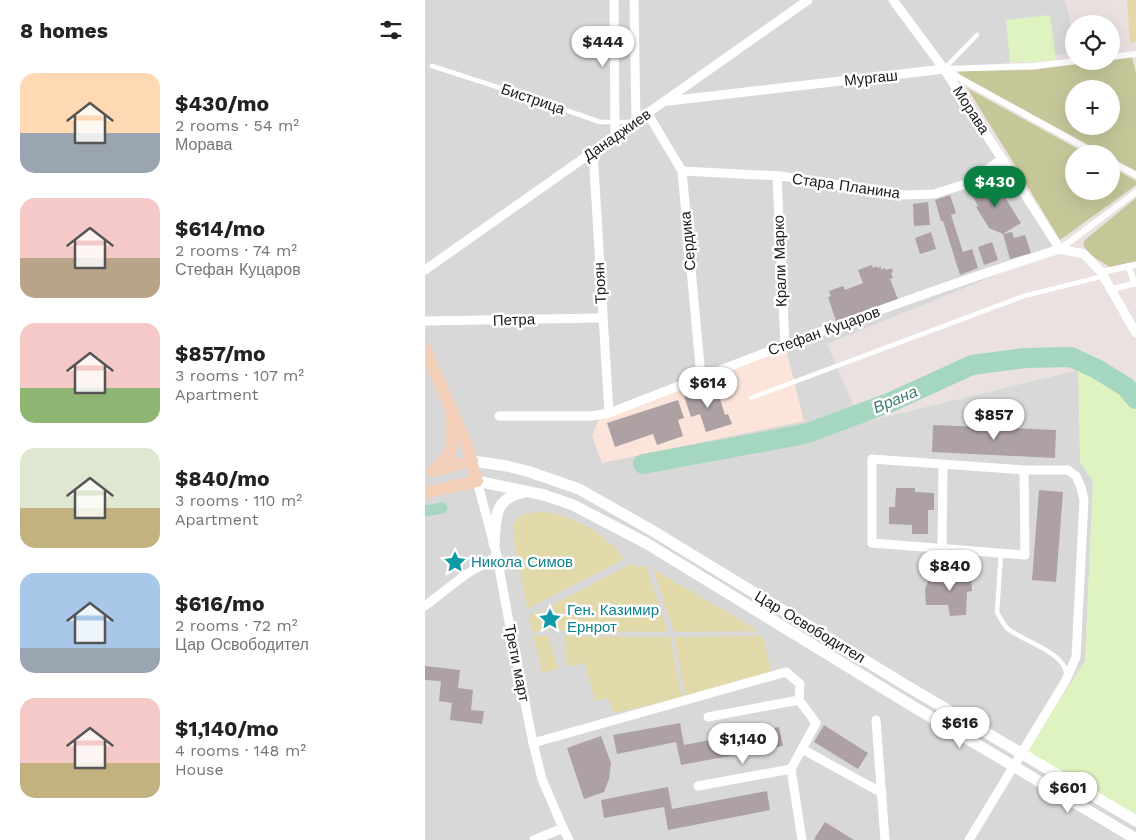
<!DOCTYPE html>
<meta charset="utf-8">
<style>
body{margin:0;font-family:"Work Sans",sans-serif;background:#f2f2f2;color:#222;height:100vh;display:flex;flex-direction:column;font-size:19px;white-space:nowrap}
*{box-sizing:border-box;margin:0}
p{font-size:16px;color:#767676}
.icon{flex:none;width:28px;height:28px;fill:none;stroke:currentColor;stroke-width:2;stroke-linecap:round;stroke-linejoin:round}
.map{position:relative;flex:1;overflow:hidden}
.panel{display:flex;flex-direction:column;background:#fff;width:425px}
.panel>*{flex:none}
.buttons{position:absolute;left:640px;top:15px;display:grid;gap:10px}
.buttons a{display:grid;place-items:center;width:55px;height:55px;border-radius:50%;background:#fff;box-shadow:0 5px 20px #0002;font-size:25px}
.price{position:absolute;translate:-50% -42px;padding:0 11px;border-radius:18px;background:#fff;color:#222;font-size:16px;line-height:32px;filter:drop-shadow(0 1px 2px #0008)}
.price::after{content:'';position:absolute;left:50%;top:30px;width:15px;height:11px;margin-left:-8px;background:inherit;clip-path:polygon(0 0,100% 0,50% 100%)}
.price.selected{background:#0b8043;color:#fff}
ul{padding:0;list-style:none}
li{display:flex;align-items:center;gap:15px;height:125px;padding:0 20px}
li span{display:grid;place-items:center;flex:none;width:140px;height:100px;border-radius:15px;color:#555}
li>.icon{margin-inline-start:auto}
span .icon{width:60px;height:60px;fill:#fffc;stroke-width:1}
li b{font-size:21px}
h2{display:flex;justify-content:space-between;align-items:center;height:60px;padding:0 20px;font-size:21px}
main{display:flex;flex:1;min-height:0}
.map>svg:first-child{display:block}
.residential{fill:#d9d8d8}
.education{fill:#fbe5da}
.grass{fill:#e2d9aa}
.forest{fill:#c6c799;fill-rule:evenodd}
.park{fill:#def3c0}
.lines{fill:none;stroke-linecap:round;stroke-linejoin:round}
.canal{stroke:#a5d6c0;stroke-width:11}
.river{stroke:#a5d6c0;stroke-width:20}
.building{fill:#ada1a4}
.service{stroke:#fff;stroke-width:4.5}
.pedestrian{stroke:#fff;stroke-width:6}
.minor{stroke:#fff;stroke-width:9}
.tertiary{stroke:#fff;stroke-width:11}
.secondary{stroke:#f3ceb8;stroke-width:12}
.labels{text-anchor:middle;stroke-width:5;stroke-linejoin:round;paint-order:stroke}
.street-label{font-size:15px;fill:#1b1b1b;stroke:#fff}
.culture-label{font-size:15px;fill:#0d838f;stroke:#fff;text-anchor:start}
.water-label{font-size:16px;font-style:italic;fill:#417d72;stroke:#fff}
</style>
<main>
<section class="panel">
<h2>8 homes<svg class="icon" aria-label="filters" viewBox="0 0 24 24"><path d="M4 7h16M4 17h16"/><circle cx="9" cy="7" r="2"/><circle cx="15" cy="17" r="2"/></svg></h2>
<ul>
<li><span style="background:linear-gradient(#ffd9b3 60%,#9aa5b1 0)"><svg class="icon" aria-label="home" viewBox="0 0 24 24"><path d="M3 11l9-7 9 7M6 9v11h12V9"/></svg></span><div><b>$430/mo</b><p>2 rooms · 54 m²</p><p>Морава</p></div></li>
<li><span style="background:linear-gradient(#f6c9c9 60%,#b9a48a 0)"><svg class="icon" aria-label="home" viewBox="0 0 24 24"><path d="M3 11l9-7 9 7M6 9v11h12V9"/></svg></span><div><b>$614/mo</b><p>2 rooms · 74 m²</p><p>Стефан Куцаров</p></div></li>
<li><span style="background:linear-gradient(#f6c9c9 65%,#8fb573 0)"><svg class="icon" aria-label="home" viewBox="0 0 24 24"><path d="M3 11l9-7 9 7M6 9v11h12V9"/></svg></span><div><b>$857/mo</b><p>3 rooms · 107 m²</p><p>Apartment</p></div></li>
<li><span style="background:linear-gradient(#dfe7d0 60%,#c2b280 0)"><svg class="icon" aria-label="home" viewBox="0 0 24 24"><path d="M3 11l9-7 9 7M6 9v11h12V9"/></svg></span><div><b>$840/mo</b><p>3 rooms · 110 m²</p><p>Apartment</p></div></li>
<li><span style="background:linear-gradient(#a9c7e8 75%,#9aa5b1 0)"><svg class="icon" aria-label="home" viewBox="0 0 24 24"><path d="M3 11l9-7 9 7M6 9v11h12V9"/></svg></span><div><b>$616/mo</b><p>2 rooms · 72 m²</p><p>Цар Освободител</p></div></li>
<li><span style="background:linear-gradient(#f6c9c9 65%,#c2b280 0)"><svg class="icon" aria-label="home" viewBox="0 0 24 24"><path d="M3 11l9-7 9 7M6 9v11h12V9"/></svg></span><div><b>$1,140/mo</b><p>4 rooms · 148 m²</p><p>House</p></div></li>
</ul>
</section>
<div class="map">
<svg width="711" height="840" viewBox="0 0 711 840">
<rect width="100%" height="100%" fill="#ebe1e1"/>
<path class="residential" d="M0,0H640L645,20L648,53L526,71L635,249L402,344L436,423L654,370L655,461L668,481L660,661L601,751L711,816V840H0Z"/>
<path class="education" d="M360,345L379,421L177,463L167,436L176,414Z"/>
<g class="grass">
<path d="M702,0H711V42L705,43Z"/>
<path d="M119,512C150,517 181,534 199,559L102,609L88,535C88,512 100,514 119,512Z"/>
<path d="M206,564L213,567L221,565L243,632L139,631C127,629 123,616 127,605Z"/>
<path d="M228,569L334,631L249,632Z"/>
<path d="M116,610C115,619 116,624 121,631H107L104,616Z"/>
<path d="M108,635L123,636L133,669L117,673Z"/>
<path d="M139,636L245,637L257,698L188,713L183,698L170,701L160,663L142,667Z"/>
<path d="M338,636L346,672L261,697L249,637Z"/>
</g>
<g class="forest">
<path d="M707,57L711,73V171L686,157V154H680L535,75L533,71L608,70L676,61H686V60ZM649,89H686V126H649Z"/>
<path d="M542,88L662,154H649V191H686V167L711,181V185L635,240L585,157Z"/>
<path d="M711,198V261L685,267C676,261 661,254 658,244L661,239Z"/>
</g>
<g class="park">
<path d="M625,15L631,60L606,62H585L581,20Z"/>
<path d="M653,362L672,371L711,393V816L601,751L660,661L668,481L655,462Z"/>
</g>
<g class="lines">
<path class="canal" d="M0,511L17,508"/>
<path class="river" d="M218,464L380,434L466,402L547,365L600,358L646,357L672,369L701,387L711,399"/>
</g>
<g class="building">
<path d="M568,178L596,223L578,234L564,228L551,207L553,206L545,192Z"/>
<path d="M525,195L531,213L526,215L538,252L547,249L553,268L535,275L518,221H516L510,200Z"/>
<path d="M503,202L505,225L489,226L488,204Z"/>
<path d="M506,232L511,249L495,254L490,238Z"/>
<path d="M587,232L589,238L600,235L606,253L585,259L578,234Z"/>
<path d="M567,242L573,260L559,265L553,247Z"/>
<path d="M447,265L448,268L452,266V268L456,267V270L460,268L461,270L467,268L468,272L466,273L468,278L465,279L474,302L412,324L403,297L406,296L404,291L418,286L420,290L438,283L433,270Z"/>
<path d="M291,386L300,415L303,414L307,424L281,432L275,414L266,417L259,396Z"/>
<path d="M253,400L259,418L253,420L258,436L232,445L228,434L190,447L182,423Z"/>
<path d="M508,425L631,430L630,458L507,452Z"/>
<path d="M471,488H490V492L509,493V510H503V534H487V525L464,524V507H470Z"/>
<path d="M614,490L638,492L631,582L607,580Z"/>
<path d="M525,573H546L547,591L542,592L541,615L525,616L523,605H501L500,589L505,576H525Z"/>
<path d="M0,666L35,670L33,688L48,690L46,710L59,711L57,724L25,720L27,703L14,701L16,681L0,680Z"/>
<path d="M255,723L259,745L354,727L358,746L256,765L251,742L192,754L188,735Z"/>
<path d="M399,725L443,753L433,769L389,742Z"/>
<path d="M176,736L186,763L184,779L179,792L159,799L142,748Z"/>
<path d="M243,787L247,809L342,791L345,810L243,830L239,807L179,818L176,800Z"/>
<path d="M400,822L429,840H391L389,839Z"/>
</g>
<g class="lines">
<g class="service">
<path d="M7,66L103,97L175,122H207"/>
<path d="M519,69L552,35"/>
<path d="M326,398L599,296L679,276"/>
<path d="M576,553L572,612C575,618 578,624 583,629C598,641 640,653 641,673"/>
</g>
<g class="pedestrian">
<path d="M686,57L711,54"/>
<path d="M520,69L608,66L651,61"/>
<path d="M520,70L672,154"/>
<path d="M686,162L711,175"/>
<path d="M635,249L711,192"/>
<path d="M703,266L710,284"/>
<path d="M676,272L711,265"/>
<path d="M685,290L711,283"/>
</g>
<g class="minor">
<path d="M189,0L190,137"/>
<path d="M209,0L211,122"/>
<path d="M468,0L519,69L635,249"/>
<path d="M243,101L519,69"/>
<path d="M223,114L257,171L276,377"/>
<path d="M168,152L184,413"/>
<path d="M257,171L356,176L479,195L509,194L544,183L577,159"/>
<path d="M352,176L360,345"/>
<path d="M635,249L659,254L676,272L711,333"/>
<path d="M0,270L383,0"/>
<path d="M0,321L177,318"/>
<path d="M74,416H166L184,413C333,355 482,297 635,249"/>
<path d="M52,481L72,556L83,617L108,743L117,779L138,828L144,840"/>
<path d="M517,549L518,465"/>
<path d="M0,606L40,575L72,556"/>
<path d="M283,717L374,700"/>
<path d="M451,720L460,840"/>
<path d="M108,743L361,672L375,684L374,700L391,723L366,769L377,840"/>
<path d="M377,749L457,793"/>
<path d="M273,786L366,769"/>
<path d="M109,840L138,828"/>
<path d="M544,840L641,680L651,657L659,500L656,487L651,476L643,470H599L447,459V543L600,555L599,470"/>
</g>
<g class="tertiary">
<path d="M47,461L82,466L102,471L154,489L228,531L482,686L711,821"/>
<path d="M52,481L119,495L148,505L221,543L474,698L711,839"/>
<path d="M69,544C71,518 68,498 100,492"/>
</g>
<g class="secondary">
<path d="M0,349L41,444L52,481L0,493"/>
<path d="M10,470L47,461"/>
<path d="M8,471L24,455L26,447V416"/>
</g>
</g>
<defs>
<symbol id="sight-bare" viewBox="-9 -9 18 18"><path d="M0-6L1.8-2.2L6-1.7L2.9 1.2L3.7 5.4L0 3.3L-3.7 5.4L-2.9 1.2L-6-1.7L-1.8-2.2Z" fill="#0f9aa8" stroke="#fff" stroke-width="2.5" paint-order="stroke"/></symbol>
</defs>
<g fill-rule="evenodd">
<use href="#sight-bare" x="14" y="546" width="32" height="32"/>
<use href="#sight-bare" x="109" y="603" width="32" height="32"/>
</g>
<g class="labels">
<g class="street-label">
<text transform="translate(446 78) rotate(-6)" y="5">Мургаш</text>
<text transform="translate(108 99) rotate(19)" y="5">Бистрица</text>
<text transform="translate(546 110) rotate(57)" y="5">Морава</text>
<text transform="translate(192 135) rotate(-35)" y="5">Данаджиев</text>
<text transform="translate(421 186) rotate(8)" y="5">Стара Планина</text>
<text transform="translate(263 241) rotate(-95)" y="5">Сердика</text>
<text transform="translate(355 261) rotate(-92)" y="5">Крали Марко</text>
<text transform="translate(175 283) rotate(-93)" y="5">Троян</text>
<text transform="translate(89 320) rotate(-2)" y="5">Петра</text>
<text transform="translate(399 331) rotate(-20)" y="5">Стефан Куцаров</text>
<text transform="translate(385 627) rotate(31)" y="5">Цар Освободител</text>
<text transform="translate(92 663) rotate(79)" y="5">Трети март</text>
</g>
<g class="culture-label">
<text x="46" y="567">Никола Симов</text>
<text x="142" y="615">Ген. Казимир<tspan x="142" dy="17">Ернрот</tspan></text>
</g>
<g class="water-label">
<text transform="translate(470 399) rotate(-23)" y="6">Врана</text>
</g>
</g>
</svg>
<div class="buttons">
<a><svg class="icon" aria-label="locate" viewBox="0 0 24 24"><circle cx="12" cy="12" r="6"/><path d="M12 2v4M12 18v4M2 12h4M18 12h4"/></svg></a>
<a>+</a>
<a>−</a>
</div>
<b class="price" style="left:178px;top:68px">$444</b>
<b class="price selected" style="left:570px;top:208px">$430</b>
<b class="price" style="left:283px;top:409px">$614</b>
<b class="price" style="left:569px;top:441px">$857</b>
<b class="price" style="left:525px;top:592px">$840</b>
<b class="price" style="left:535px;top:749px">$616</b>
<b class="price" style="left:318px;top:765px">$1,140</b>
<b class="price" style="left:643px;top:814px">$601</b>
</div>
</main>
